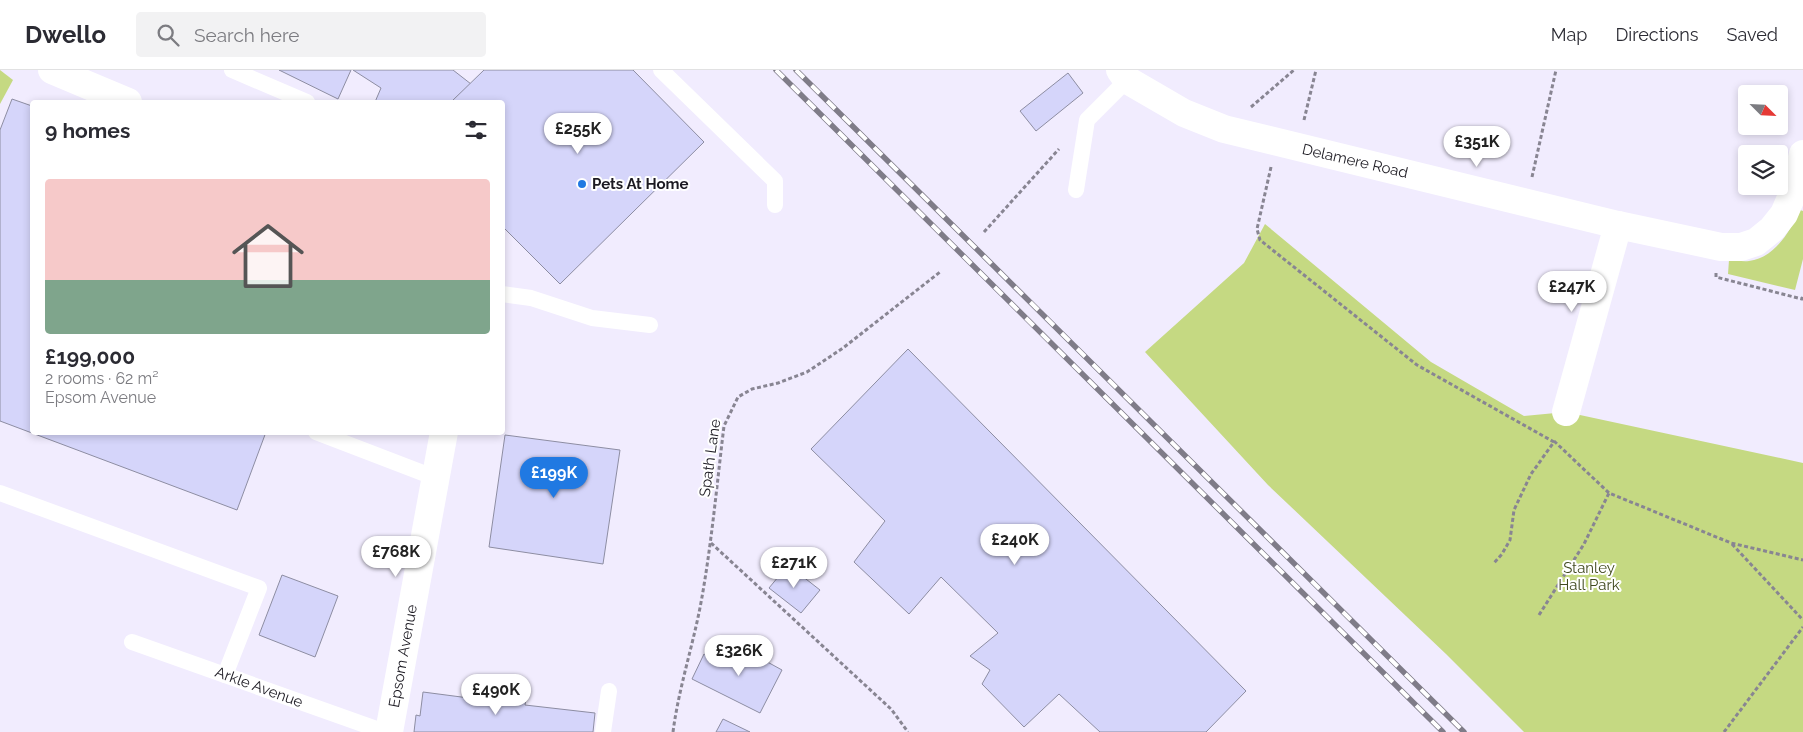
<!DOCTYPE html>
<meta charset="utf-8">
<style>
body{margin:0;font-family:Raleway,sans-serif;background:#f2f2f3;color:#2b2b33;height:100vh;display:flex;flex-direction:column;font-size:19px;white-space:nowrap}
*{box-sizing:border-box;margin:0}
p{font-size:16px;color:#7c7c81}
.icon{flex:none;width:28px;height:28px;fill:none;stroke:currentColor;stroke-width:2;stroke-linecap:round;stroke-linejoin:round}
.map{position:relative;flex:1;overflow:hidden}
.drawer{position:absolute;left:30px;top:30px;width:475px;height:335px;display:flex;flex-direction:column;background:#fff;border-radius:5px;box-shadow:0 2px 8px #0003}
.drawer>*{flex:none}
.needle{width:32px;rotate:114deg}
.controls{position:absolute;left:1738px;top:15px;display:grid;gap:10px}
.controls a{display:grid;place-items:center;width:50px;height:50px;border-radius:5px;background:#fff;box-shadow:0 2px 8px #0003;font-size:25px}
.price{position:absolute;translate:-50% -42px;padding:0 11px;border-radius:18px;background:#fff;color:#222;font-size:16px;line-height:32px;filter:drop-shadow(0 1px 2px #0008)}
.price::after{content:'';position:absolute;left:50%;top:30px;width:15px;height:11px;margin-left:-8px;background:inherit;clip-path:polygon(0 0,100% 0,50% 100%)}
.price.on{background:#2079e2;color:#fff}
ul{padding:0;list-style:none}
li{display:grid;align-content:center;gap:10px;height:265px;padding:0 15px}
li span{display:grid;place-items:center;height:155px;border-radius:5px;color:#555}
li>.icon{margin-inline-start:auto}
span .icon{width:90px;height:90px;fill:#fffc;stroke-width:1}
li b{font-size:21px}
h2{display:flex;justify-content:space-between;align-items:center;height:60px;padding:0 15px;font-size:21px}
header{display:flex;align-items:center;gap:30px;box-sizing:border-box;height:70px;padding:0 25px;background:#fff;border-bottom:1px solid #e1e1e2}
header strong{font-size:24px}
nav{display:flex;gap:28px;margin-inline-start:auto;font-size:18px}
.search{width:350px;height:45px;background:#f2f2f3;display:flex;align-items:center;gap:12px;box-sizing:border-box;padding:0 18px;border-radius:5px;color:#7c7c81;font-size:19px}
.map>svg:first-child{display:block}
.green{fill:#c5d982}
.building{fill:#d5d5fa;stroke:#8d8da2}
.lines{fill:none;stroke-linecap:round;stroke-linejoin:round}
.path{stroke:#888592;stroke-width:3;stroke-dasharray:4 2.5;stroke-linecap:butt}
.service{stroke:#fff;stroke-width:16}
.minor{stroke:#fff;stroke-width:28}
.tertiary{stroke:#fff;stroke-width:28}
.rail-casing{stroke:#7f7c88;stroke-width:5.5}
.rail{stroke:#fff;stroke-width:4;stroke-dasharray:11;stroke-linecap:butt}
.poi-dot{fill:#2079e2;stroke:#fff;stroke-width:2}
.labels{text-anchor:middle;stroke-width:4;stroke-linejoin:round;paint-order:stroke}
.street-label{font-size:15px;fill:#1c1a22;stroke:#fff}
.poi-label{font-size:15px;font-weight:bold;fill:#1c1a22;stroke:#fff;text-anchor:start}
.park-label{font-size:15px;fill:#40491f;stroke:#fff}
</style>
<header>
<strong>Dwello</strong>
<div class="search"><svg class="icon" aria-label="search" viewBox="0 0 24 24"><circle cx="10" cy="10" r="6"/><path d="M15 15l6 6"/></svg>Search here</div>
<nav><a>Map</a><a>Directions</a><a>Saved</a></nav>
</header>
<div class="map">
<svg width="1803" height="662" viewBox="0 0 1803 662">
<rect width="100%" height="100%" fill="#f1ecfe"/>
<g class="green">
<path d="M0,0L13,10L0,34Z"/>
<path d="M1800,140L1803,141V189L1795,220L1728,204L1729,190C1735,190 1743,192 1749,191C1775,188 1790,161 1800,140Z"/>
<path d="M1265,154L1431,292L1524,346L1566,342L1803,393V662H1524L1446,584L1268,415L1145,282L1244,193Z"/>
</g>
<g class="building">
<path d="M279,0H351L338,29Z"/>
<path d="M353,0H453L471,14L451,32H375L381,18Z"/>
<path d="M484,0H633L704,72L560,214L502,156V32H451Z"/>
<path d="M1068,3L1083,23L1036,61L1020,41Z"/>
<path d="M12,29L32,36V362H266L237,440L0,351V60Z"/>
<path d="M908,279L1246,621L1206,662H1100L1059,624L1024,657L982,614L990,600L970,586L998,563L941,507L909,544L854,492L885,451L811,379Z"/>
<path d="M505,365L620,380L603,494L489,477Z"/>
<path d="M788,495L820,520L801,543L769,518Z"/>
<path d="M282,505L338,526L315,587L259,565Z"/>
<path d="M731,572L782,600L760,643L692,609L704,584L720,592Z"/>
<path d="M423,622L492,631L491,625L526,629L525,635L595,643L593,662H414L416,645L420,646Z"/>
<path d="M723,649L750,662H716Z"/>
</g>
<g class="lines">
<g class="path">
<path d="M1251,37L1294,0"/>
<path d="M1304,50L1316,0"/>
<path d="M1271,97L1257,159L1260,170L1417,295L1554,372L1531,404L1514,440L1510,470L1502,484L1494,493"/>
<path d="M1532,107L1556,0"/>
<path d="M984,162L1059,79"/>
<path d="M1716,203V207L1802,229L1803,225"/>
<path d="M1554,371L1609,423L1731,473L1803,490"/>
<path d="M711,473L891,639L908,662"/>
<path d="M1732,474L1803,550"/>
<path d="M1539,545L1584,474L1609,423"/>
<path d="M673,662C679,616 694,573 702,527C712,470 717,413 724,356L738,327L752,319L778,313L807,302L843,278L940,202"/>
<path d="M1724,662L1803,557"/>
</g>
<g class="service">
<path d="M232,0L307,32"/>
<path d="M661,0L775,111V135"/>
<path d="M1076,120L1087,50L1127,10"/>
<path d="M502,224L531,228L592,248L650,255"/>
<path d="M316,362L436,408"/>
<path d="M0,423L259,518L225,605"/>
<path d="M132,572L385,662"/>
<path d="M603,662L609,621"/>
</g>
<g class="minor">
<path d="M1120,0L1127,10L1184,43L1224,59L1618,155L1721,177H1741L1756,172L1772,159L1784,144L1793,123L1803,84"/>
<path d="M1566,342L1618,155"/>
</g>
<g class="tertiary">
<path d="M52,0L128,32"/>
<path d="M389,662L444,362"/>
</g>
<defs>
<g id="rail">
<path d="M776,0L1443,662"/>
<path d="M796,0L1464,662"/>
</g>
</defs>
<use href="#rail" class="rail-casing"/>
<use href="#rail" class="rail"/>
</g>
<circle class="poi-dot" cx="582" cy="114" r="5"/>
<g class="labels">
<g class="street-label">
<text transform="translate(1355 91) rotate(13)" y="5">Delamere Road</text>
<text transform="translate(710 388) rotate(-82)" y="5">Spath Lane</text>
<text transform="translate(403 586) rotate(-80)" y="5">Epsom Avenue</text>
<text transform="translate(259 617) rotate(20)" y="5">Arkle Avenue</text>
</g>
<g class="poi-label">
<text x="592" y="119">Pets At Home</text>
</g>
<g class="park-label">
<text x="1589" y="503">Stanley<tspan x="1589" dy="17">Hall Park</tspan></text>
</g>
</g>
</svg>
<div class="controls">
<a><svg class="needle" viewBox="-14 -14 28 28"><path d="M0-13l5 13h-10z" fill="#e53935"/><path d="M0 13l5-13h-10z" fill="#7c7c81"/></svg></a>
<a><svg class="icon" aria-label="layers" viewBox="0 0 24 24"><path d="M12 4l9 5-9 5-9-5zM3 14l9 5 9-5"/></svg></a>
</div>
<b class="price" style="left:578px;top:85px">£255K</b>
<b class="price" style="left:1477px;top:98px">£351K</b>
<b class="price" style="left:1572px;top:243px">£247K</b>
<b class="price on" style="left:554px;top:429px">£199K</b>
<b class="price" style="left:1015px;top:496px">£240K</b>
<b class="price" style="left:396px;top:508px">£768K</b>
<b class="price" style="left:794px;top:519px">£271K</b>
<b class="price" style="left:739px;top:607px">£326K</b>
<b class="price" style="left:496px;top:646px">£490K</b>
<section class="drawer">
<h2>9 homes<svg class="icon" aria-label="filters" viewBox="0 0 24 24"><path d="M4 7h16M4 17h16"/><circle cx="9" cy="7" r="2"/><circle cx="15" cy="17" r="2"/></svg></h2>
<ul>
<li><span style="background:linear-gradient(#f6c9c9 65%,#7fa58c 0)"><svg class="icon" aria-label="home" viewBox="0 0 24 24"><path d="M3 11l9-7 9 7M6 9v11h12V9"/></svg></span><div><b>£199,000</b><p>2 rooms · 62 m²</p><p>Epsom Avenue</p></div></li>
</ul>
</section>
</div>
